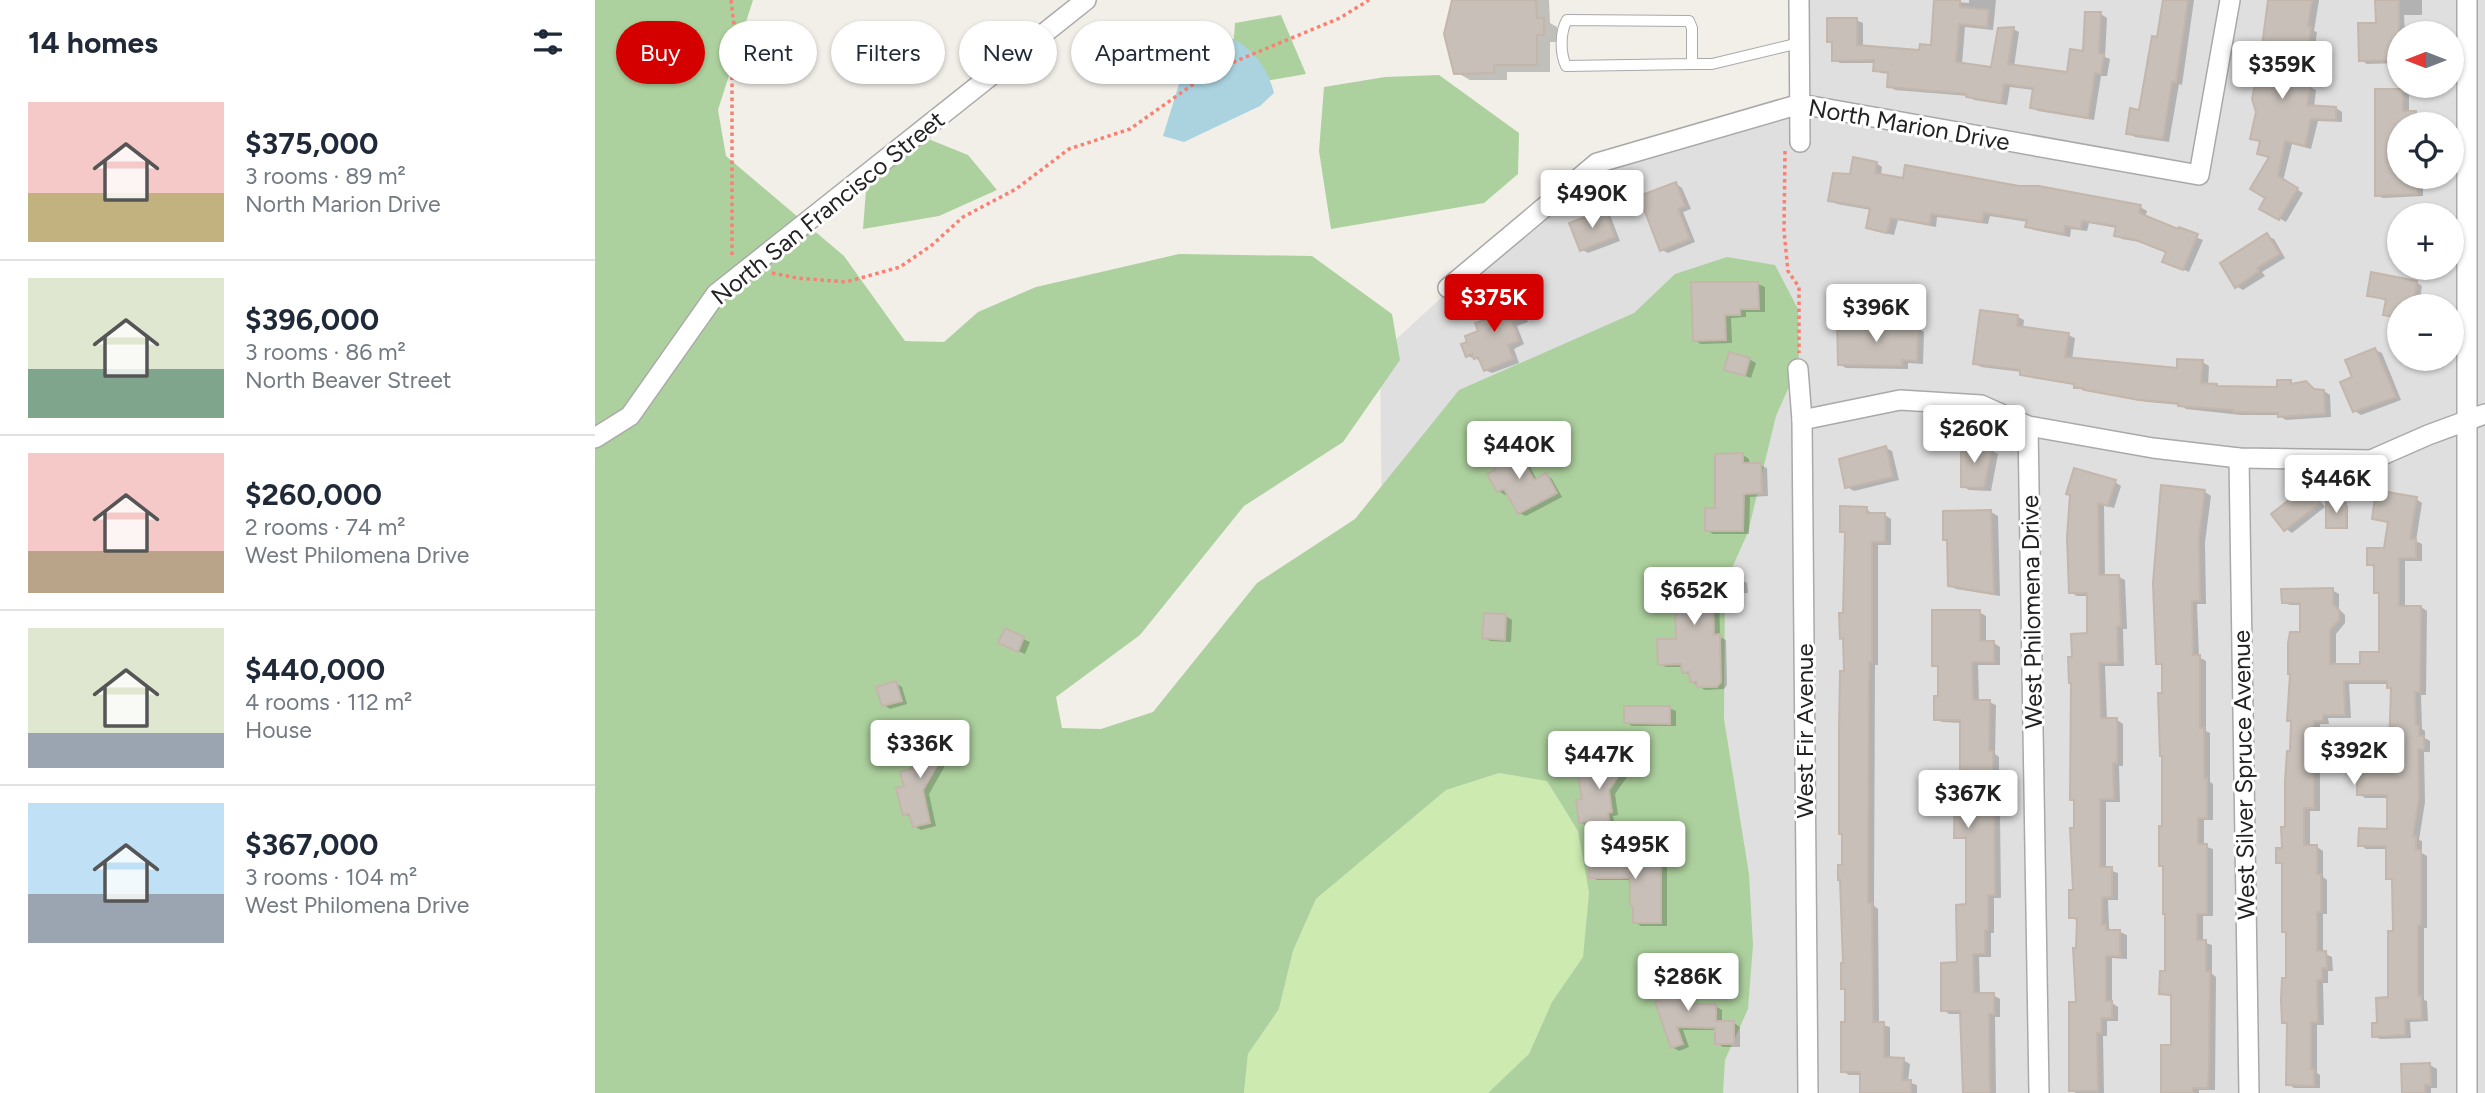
<!DOCTYPE html>
<meta charset="utf-8">
<style>
body{margin:0;font-family:Figtree,sans-serif;background:#f2f2f3;color:#1f2937;height:100vh;display:flex;flex-direction:column;font-size:26px;white-space:nowrap}
*{box-sizing:border-box;margin:0}
p{font-size:23px;color:#747a83}
.icon{flex:none;width:38px;height:38px;fill:none;stroke:currentColor;stroke-width:2;stroke-linecap:round;stroke-linejoin:round}
.map{position:relative;flex:1;overflow:hidden}
.sheet{display:flex;flex-direction:column;background:#fff;width:595px}
.sheet>*{flex:none}
.hud{position:absolute;left:21px;top:21px;width:665px;height:63px;display:flex;gap:14px}
.needle{width:46px;rotate:270deg}
.fabs{position:absolute;left:1792px;top:21px;display:grid;gap:14px}
.fabs a{display:grid;place-items:center;width:77px;height:77px;border-radius:50%;background:#fff;box-shadow:0 2px 5px #0004;font-size:35px}
.price{position:absolute;translate:-50% -60px;padding:0 16px;border-radius:7px;background:#fff;color:#222;font-size:23px;line-height:46px;filter:drop-shadow(0 2px 4px #0008)}
.price::after{content:'';position:absolute;left:50%;top:42px;width:21px;height:16px;margin-left:-10px;background:inherit;clip-path:polygon(0 0,100% 0,50% 100%)}
.price.on{background:#d40000;color:#fff}
ul{padding:0;list-style:none}
li{display:flex;align-items:center;gap:21px;height:175px;padding:0 28px}
li+li{border-top:2px solid #e0e1e3}
li span{display:grid;place-items:center;flex:none;width:196px;height:140px;border-radius:0px;color:#555}
li>.icon{margin-inline-start:auto}
span .icon{width:84px;height:84px;fill:#fffc;stroke-width:1}
li b{font-size:30px}
h2{display:flex;justify-content:space-between;align-items:center;height:84px;padding:0 28px;font-size:30px}
.tag{padding:0 24px;border-radius:32px;background:#fff;box-shadow:0 2px 5px #0004;font-size:24px;line-height:63px}
.tag.on{background:#d40000;color:#fff}
main{display:flex;flex:1;min-height:0}
.map>svg:first-child{display:block}
.residential{fill:#e0dfdf;fill-rule:evenodd}
.grass{fill:#cdebb0}
.forest{fill:#add19e}
.water{fill:#aad3df}
.shadow{fill:#0003}
.building{fill:#c7bfb8;stroke:#c4b6ab;stroke-width:2}
.lines{fill:none;stroke-linecap:round;stroke-linejoin:round}
.service-casing{stroke:#a9a9a9;stroke-width:12}
.minor-casing{stroke:#a9a9a9;stroke-width:22}
.path{stroke:#fa8072;stroke-width:3.5;stroke-dasharray:3.5 3.5;stroke-linecap:butt}
.service{stroke:#fff;stroke-width:10}
.minor{stroke:#fff;stroke-width:19}
.labels{text-anchor:middle;stroke-width:6;stroke-linejoin:round;paint-order:stroke}
.street-label{font-size:24px;fill:#222;stroke:#fff}
</style>
<main>
<section class="sheet">
<h2>14 homes<svg class="icon" aria-label="filters" viewBox="0 0 24 24"><path d="M4 7h16M4 17h16"/><circle cx="9" cy="7" r="2"/><circle cx="15" cy="17" r="2"/></svg></h2>
<ul>
<li><span style="background:linear-gradient(#f6c9c9 65%,#c2b280 0)"><svg class="icon" aria-label="home" viewBox="0 0 24 24"><path d="M3 11l9-7 9 7M6 9v11h12V9"/></svg></span><div><b>$375,000</b><p>3 rooms · 89 m²</p><p>North Marion Drive</p></div></li>
<li><span style="background:linear-gradient(#dfe7d0 65%,#7fa58c 0)"><svg class="icon" aria-label="home" viewBox="0 0 24 24"><path d="M3 11l9-7 9 7M6 9v11h12V9"/></svg></span><div><b>$396,000</b><p>3 rooms · 86 m²</p><p>North Beaver Street</p></div></li>
<li><span style="background:linear-gradient(#f6c9c9 70%,#b9a48a 0)"><svg class="icon" aria-label="home" viewBox="0 0 24 24"><path d="M3 11l9-7 9 7M6 9v11h12V9"/></svg></span><div><b>$260,000</b><p>2 rooms · 74 m²</p><p>West Philomena Drive</p></div></li>
<li><span style="background:linear-gradient(#dfe7d0 75%,#9aa5b1 0)"><svg class="icon" aria-label="home" viewBox="0 0 24 24"><path d="M3 11l9-7 9 7M6 9v11h12V9"/></svg></span><div><b>$440,000</b><p>4 rooms · 112 m²</p><p>House</p></div></li>
<li><span style="background:linear-gradient(#bfe0f5 65%,#9aa5b1 0)"><svg class="icon" aria-label="home" viewBox="0 0 24 24"><path d="M3 11l9-7 9 7M6 9v11h12V9"/></svg></span><div><b>$367,000</b><p>3 rooms · 104 m²</p><p>West Philomena Drive</p></div></li>
</ul>
</section>
<div class="map">
<svg width="1890" height="1093" viewBox="0 0 1890 1093">
<rect width="100%" height="100%" fill="#f2efe9"/>
<path class="residential" d="M1213,0H1890V1093H793L785,354L965,189L1213,93ZM1804,33H1857V86H1804ZM1804,124H1857V177H1804ZM1804,215H1857V268H1804ZM1804,306H1857V359H1804Z"/>
<path class="grass" d="M904,773L952,781L983,831L994,893L988,957L957,1002L934,1054L893,1093H649L653,1054L684,1009L698,951L721,899L851,790Z"/>
<g class="forest">
<path d="M0,0H158L123,110L131,156L249,256L310,341L349,342L383,312L441,287L584,254L717,256L797,314L805,360L748,442L649,506L545,635L461,697L467,728L506,729L558,712L662,583L760,519L864,390L1039,313L1080,274L1132,257L1180,265L1203,309L1204,364L1181,416L1153,532L1130,584L1129,719L1154,874L1158,945L1153,1009L1130,1060L1128,1093H893L934,1054L957,1002L988,957L994,893L983,831L952,781L904,773L851,790L721,899L698,951L684,1009L653,1054L649,1093H0Z"/>
<path d="M686,15L711,74L635,87L640,23Z"/>
<path d="M844,75L924,133L923,174L889,203L736,229L724,151L729,87L790,77Z"/>
<path d="M331,138L373,155L402,190L344,216L268,229L273,164Z"/>
</g>
<path class="water" d="M638,39C660,50 673,70 679,93L665,106L589,142L568,136L589,68L604,49Z"/>
<g class="shadow">
<path d="M859,0H954L955,23L962,27V42H955V72H912V80H875L861,72Z"/>
<path d="M1341,0L1374,3V0H1401L1398,30L1370,27L1367,64L1397,69L1418,29L1424,32L1419,67L1473,74L1490,53L1506,14L1512,18L1510,57L1515,59L1512,76H1506L1499,120L1443,111L1437,107L1439,90L1415,87L1412,105L1379,100L1374,96L1300,90L1294,86L1295,74L1286,73L1280,70V63H1245L1239,60V44L1234,41L1261,20L1268,23V47L1326,52L1338,46Z"/>
<path d="M1570,0H1599L1587,85L1584,84L1574,142L1540,137L1533,133L1554,92Z"/>
<path d="M1675,0H1724L1719,31L1722,32L1720,47L1709,46L1707,57L1695,55L1691,83L1715,87L1721,90L1719,107L1741,108L1747,112V122L1723,121L1716,149L1697,144L1688,181L1708,193L1691,222L1666,208L1673,197L1675,158L1664,154L1667,142L1657,138L1663,112Z"/>
<path d="M1782,0H1827V15H1809L1810,33H1804V63L1772,64L1766,60L1782,25Z"/>
<path d="M1808,91L1814,95V113L1827,117V124H1804V177H1828V196L1788,198L1781,195Z"/>
<path d="M1281,163L1287,167L1286,176L1545,207L1552,211L1550,218L1608,240L1594,272L1575,264L1573,252L1550,243L1527,239L1521,235L1522,228L1494,223L1492,231L1476,229L1475,237L1439,230L1432,226L1433,222L1395,216L1393,224L1342,217L1341,227L1303,220L1299,235L1280,231L1273,227L1276,210L1242,204L1235,200L1256,176Z"/>
<path d="M1081,184L1087,188L1096,209L1088,212L1100,242L1073,253L1067,250Z"/>
<path d="M1009,212L1015,215L1025,241L993,253L986,249Z"/>
<path d="M1672,236L1679,239L1690,258L1667,272L1670,276L1648,290L1641,286Z"/>
<path d="M1821,282L1827,286L1824,306H1804V351L1799,348L1802,319L1790,314L1792,301L1774,295Z"/>
<path d="M1163,284L1170,287V312H1151V317L1136,318L1137,343L1106,344L1099,340Z"/>
<path d="M918,297L925,301L933,322L922,326L929,344L919,349L924,363L897,373L890,370L887,361L872,356L894,320Z"/>
<path d="M1423,317L1429,320L1428,329L1473,335L1480,338L1477,360L1583,370L1607,362L1614,366L1613,386L1684,389L1696,382L1701,385L1711,383L1722,391H1729L1735,395L1736,417L1691,420L1683,415H1646L1591,409L1586,405L1552,402L1487,390L1481,385L1433,377L1427,372L1386,367L1380,363Z"/>
<path d="M1323,328L1329,332L1328,364L1313,363V369L1251,368L1244,364Z"/>
<path d="M1780,350L1787,353L1806,400L1766,415L1760,411V378Z"/>
<path d="M1154,359L1161,363L1156,378L1131,369Z"/>
<path d="M920,448L927,452L942,480L951,475L957,479L967,497L931,516L924,513L914,493L910,495L903,491L902,471Z"/>
<path d="M1291,448L1297,451L1304,480L1259,491L1252,487Z"/>
<path d="M1396,450L1403,454L1396,491L1374,490L1368,486Z"/>
<path d="M1148,455L1154,459V465H1165L1172,468L1173,496L1155,497L1154,534H1118L1112,530Z"/>
<path d="M1520,482L1526,486L1519,508L1509,505L1510,577H1524L1530,580L1532,629H1528L1529,666H1510L1512,720H1522L1528,724V766H1524L1525,802H1511V869L1523,873V900H1513L1514,928L1517,932H1525L1532,935V959L1517,958V1003L1523,1007V1021H1512V1036H1508L1509,1093H1481L1475,1090L1482,1004L1484,922L1476,917L1480,892L1481,829V801L1477,799L1478,659L1494,635L1493,596H1482L1475,592L1474,537Z"/>
<path d="M1709,485L1716,489L1730,507L1697,533L1691,529L1697,500Z"/>
<path d="M1568,487L1610,492L1616,496L1610,542L1611,604H1602L1604,657L1611,661V731L1615,733V782L1618,784V820H1609V846L1618,849V916H1608V942L1617,945V974L1621,977L1620,1090H1604V1093H1567L1577,1047L1578,997L1566,993L1572,973L1570,867L1565,865L1569,828V667L1563,663Z"/>
<path d="M1821,499L1827,503L1821,541L1827,544V561H1810V608L1826,607L1832,611L1831,695H1826L1827,729L1830,731V738L1835,741V752H1829L1830,802L1824,840L1827,841V853L1832,856V928H1829V1000L1832,1001L1833,1021L1815,1022L1816,1038L1785,1039L1779,1036L1795,999L1799,933V881L1792,878V849H1771L1765,845L1794,831V798H1770L1764,794L1796,755L1797,689L1794,687V684H1754L1756,718H1733L1734,724H1725V811H1715V847H1722L1728,851V877L1732,880V914H1728V953L1737,957L1738,971H1733V983H1728L1729,1025H1722V1073L1725,1075V1088H1699L1693,1084V1025L1688,1022L1693,980V934L1689,931V865L1683,862L1688,850L1692,829L1697,753V722L1694,720L1707,633V605H1695L1688,602L1737,590L1744,594V609L1750,615V623L1741,634V666H1767L1786,654L1785,594L1781,592V569L1774,564L1791,550L1795,523L1778,518Z"/>
<path d="M1751,505L1753,506V529L1733,527Z"/>
<path d="M1272,509L1278,515H1290L1296,519V545H1283V665H1280L1279,906L1283,909L1284,1024L1295,1027V1059L1308,1060L1315,1064L1313,1082L1322,1085V1093H1267L1266,1075H1254L1247,1071L1252,1024L1251,990L1248,988L1250,965L1248,835L1246,833L1250,673V639L1246,638L1249,615L1252,534L1247,531Z"/>
<path d="M1396,512L1403,516L1405,596L1361,589L1355,585Z"/>
<path d="M1146,580L1152,583L1153,593L1124,594L1125,637L1131,640L1132,685L1129,689L1110,690L1096,681L1095,675L1088,672V667H1071L1065,664L1082,641V613H1073L1066,609Z"/>
<path d="M1384,612L1391,616V643H1399L1405,647V665H1383L1384,702H1394L1401,705L1400,754L1404,757V781H1397V809L1405,813L1406,898H1399V933H1396V957H1384L1385,995H1398L1405,999V1017H1400L1401,1093H1369L1367,1014H1354L1348,1010L1363,964L1373,906V840L1361,837L1367,789V723L1347,722L1341,719L1345,698V668L1338,665Z"/>
<path d="M911,616L917,620L916,642L895,641L889,637Z"/>
<path d="M410,631L435,642L430,654L412,646Z"/>
<path d="M301,683L307,687L312,704L295,709L289,705Z"/>
<path d="M1074,708L1081,711V726H1037L1031,722Z"/>
<path d="M343,734L349,738L355,757L334,794L341,826L326,830L319,826L317,818L310,814L311,787L329,751Z"/>
<path d="M1019,753L1039,767L1020,794L1023,815L1018,816L1021,830L1001,834L986,822L994,776Z"/>
<path d="M1066,855L1072,858V926H1046L1040,922L1037,880H1002L996,877L1042,858Z"/>
<path d="M1088,979L1094,983L1092,989L1098,1006H1120L1127,1010V1023H1139L1145,1027V1047H1128L1122,1043V1030H1088L1094,1047L1084,1051L1077,1047L1062,1003Z"/>
<path d="M1835,1065L1842,1069V1088H1836V1093H1809Z"/>
</g>
<g class="building">
<path d="M857,0H941L942,18H949V35H942V65H899V73L859,74L849,34Z"/>
<path d="M1339,0H1365V7L1394,10L1392,27L1364,24L1361,62L1396,67L1403,28L1419,27L1413,64L1472,72L1475,49L1488,51L1490,12H1506L1504,53L1509,54L1506,74L1500,73L1493,118L1435,108L1438,88L1409,84L1406,103L1371,97V94L1292,87L1293,72L1278,71L1279,60L1237,61V42H1232V18H1262V45L1324,50L1325,44L1336,45Z"/>
<path d="M1568,0H1593L1581,82H1577L1568,139L1531,134L1535,108L1544,110L1557,36L1562,37Z"/>
<path d="M1673,0H1717L1713,26L1716,27L1714,44L1702,43L1701,54L1688,53L1684,80L1715,85L1712,105L1741,107V120L1716,119L1710,146L1690,141L1683,176L1703,188L1684,220L1664,209L1670,198L1655,189L1674,157L1662,154L1665,141L1655,139L1661,112L1657,99L1666,54Z"/>
<path d="M1780,0H1804V60L1764,61L1763,23H1781Z"/>
<path d="M1780,89H1808V111H1821V124H1804L1803,168L1804,177H1822V194L1780,196Z"/>
<path d="M1258,157L1282,162L1280,173L1308,178L1310,165L1424,186H1444L1546,205L1544,213L1583,229L1584,227L1603,234L1588,270L1567,262L1571,252L1541,240L1519,236L1521,226L1487,221L1486,229L1470,226L1469,234L1430,227L1432,220L1389,213L1387,222L1336,214L1335,224L1296,218L1292,233L1271,228L1275,208L1233,201L1238,173L1255,174Z"/>
<path d="M1081,182L1090,206L1083,209L1095,239L1065,251L1044,196Z"/>
<path d="M1009,210L1020,237L985,251L974,223Z"/>
<path d="M1672,233L1685,254L1662,268L1664,271L1640,288L1625,263Z"/>
<path d="M1776,272L1822,281L1818,306H1804V318L1788,315L1791,299L1772,296Z"/>
<path d="M1096,282H1163L1164,309H1145V315H1130L1131,340L1098,341Z"/>
<path d="M918,295L927,318L917,322L924,341L913,345L918,359L889,371L883,357L879,359L877,354L871,357L866,344L872,342L870,336L883,331L880,323L892,319L887,305Z"/>
<path d="M1385,310L1423,315L1422,326L1474,333L1470,357L1582,368V359L1608,360L1606,383L1622,384V386L1682,387V380H1696V384L1711,381L1719,389L1729,390L1730,414L1683,417V413L1638,412V410L1583,406V403L1544,400L1489,390V388H1479V384L1425,375V370L1378,364Z"/>
<path d="M1242,321L1323,327L1322,361L1307,360V366L1243,365Z"/>
<path d="M1780,348L1801,397L1758,412L1745,382L1757,377L1750,360Z"/>
<path d="M1134,352L1155,358L1150,376L1129,370Z"/>
<path d="M1366,442L1397,448L1389,488L1366,487Z"/>
<path d="M920,446L939,480L951,473L962,493L923,514L909,489L902,492L892,474L900,470L895,460Z"/>
<path d="M1291,446L1298,477L1250,488L1244,459Z"/>
<path d="M1148,453V463H1166L1167,493L1149,494L1148,531H1110V508H1120V454Z"/>
<path d="M1479,468L1521,480L1513,506L1503,503L1504,575H1524L1526,626H1522L1523,663H1504L1506,718H1522V763H1518L1519,799H1505V867H1517V897L1507,898V925H1511V930H1525V956H1511V1001H1517V1018H1506V1033H1502L1503,1091H1474V1002H1481L1478,948H1481L1482,918H1474V890H1478L1475,828H1479V800H1475L1476,683H1474L1473,657H1477L1476,634L1492,633V593H1474L1472,537L1475,495L1471,494Z"/>
<path d="M1709,483L1725,503L1689,531L1676,514L1694,500L1692,497Z"/>
<path d="M1566,485L1610,490L1604,538L1605,601H1597L1598,655H1605V728H1609V778H1612V818H1603V844H1612V914H1602V940H1611V971H1615L1614,1068L1613,1088H1598V1093H1566V1045H1576V995L1564,994L1565,971H1570V914H1568V866H1564V826H1567V756H1565L1563,693H1567V664H1561L1558,583Z"/>
<path d="M1781,490L1822,497L1815,539H1821V558H1804V606H1826L1825,692H1820L1821,725H1824V736H1829V749H1823L1824,798L1818,836H1821V850H1826V925H1823V996H1826L1827,1019H1810V1035L1777,1037V1023H1782L1781,998L1793,997V931H1798L1797,879H1791V846H1763L1764,828L1792,829V795H1762V776H1765L1766,752L1794,753L1796,688H1792V681H1749L1750,715H1728V721H1719V808H1709V845H1722V874H1726V912H1722V951H1731L1732,968H1727V980H1722L1723,1022H1716V1069H1719V1086L1691,1085L1692,1023H1687L1686,1000L1687,978H1691V932H1687V863H1681V848H1687L1686,827H1690V782L1692,751H1695L1696,721H1692L1695,674H1693V643L1695,632H1705V603H1687L1686,589L1738,588V604L1744,610V620L1735,630V664H1765V652H1784V593H1779V565H1772V548H1789L1793,522L1777,519Z"/>
<path d="M1731,502L1751,503V528H1731Z"/>
<path d="M1245,506L1272,507V513H1290V542H1277V662H1274L1273,903H1277L1278,1022H1289V1057L1309,1058L1307,1080H1316V1093H1265V1072H1246V1022H1250V989H1246V963H1248L1245,880H1243V865H1247V834H1244V729L1245,671H1249L1248,638L1245,639L1244,613H1248L1250,532H1245Z"/>
<path d="M1396,510L1399,594L1353,586L1352,540H1348V511Z"/>
<path d="M1146,578L1147,590L1118,591L1119,635L1125,634L1126,682L1122,687H1102V682H1095L1094,672L1087,673L1086,664L1063,665L1062,639H1081L1080,610H1064L1063,580Z"/>
<path d="M1337,610H1385V641H1399V662H1377L1378,700H1395L1394,751H1398V779H1391V807H1399L1400,895H1393V930H1390V954H1378L1379,993H1399V1014H1394L1395,1093H1368L1365,1011H1346V963L1362,962L1361,905L1371,904V838H1359L1360,787H1365V720H1339V696H1343V666H1337Z"/>
<path d="M889,613L911,614L910,640L887,638Z"/>
<path d="M410,628L429,637L423,652L403,643Z"/>
<path d="M301,681L307,701L287,706L281,687Z"/>
<path d="M1029,706H1075V724L1029,723Z"/>
<path d="M343,732L349,753L328,790L335,823L318,827L314,814L308,815L301,788L309,786L305,772L316,769L327,751L323,737Z"/>
<path d="M1012,747L1033,762L1014,790L1017,812L1013,813L1015,827L993,831L991,822L984,823L981,800L987,799L983,776L993,774Z"/>
<path d="M1040,853H1066V923H1038V907L1035,905V878H994V856H1040Z"/>
<path d="M1077,972L1089,977L1086,984L1092,1004H1121V1021H1139V1044H1120V1028L1082,1027L1088,1044L1076,1048L1060,1002L1065,1000L1062,992L1065,991L1060,978Z"/>
<path d="M1835,1063L1836,1085H1830V1093H1807L1806,1064Z"/>
</g>
<g class="lines">
<defs>
<path id="service" d="M1097,64V28L1094,21L972,20C965,32 965,53 971,66L1097,64H1117L1204,43"/>
<g id="minor">
<path d="M1204,0L1205,142"/>
<path d="M1872,0V1093"/>
<path d="M853,288L1002,163L1205,104L1604,175L1635,0"/>
<path d="M1203,369L1207,420L1213,1093"/>
<path d="M1207,420L1305,400L1386,405L1433,426L1558,448L1644,458L1776,460L1833,435L1890,414"/>
<path d="M1433,426L1444,1093"/>
<path d="M0,438L35,416L121,294L491,0"/>
<path d="M1644,458L1654,1093"/>
</g>
</defs>
<use href="#service" class="service-casing"/>
<use href="#minor" class="minor-casing"/>
<g class="path">
<path d="M136,0L140,33L137,48V258"/>
<path d="M1190,151L1189,231L1193,271L1204,287V353"/>
<path d="M177,273L202,278L251,282L305,267L337,245L368,217L421,189L474,149L535,129L617,71L745,18L774,0"/>
</g>
<use href="#service" class="service"/>
<use href="#minor" class="minor"/>
</g>
<g class="labels">
<g class="street-label">
<text transform="translate(1314 125) rotate(10)" y="8">North Marion Drive</text>
<text transform="translate(233 208) rotate(-39)" y="8">North San Francisco Street</text>
<text transform="translate(1437 612) rotate(-91)" y="8">West Philomena Drive</text>
<text transform="translate(1210 731) rotate(-90)" y="8">West Fir Avenue</text>
<text transform="translate(1649 775) rotate(-91)" y="8">West Silver Spruce Avenue</text>
</g>
</g>
</svg>
<div class="fabs">
<a><svg class="needle" viewBox="-14 -14 28 28"><path d="M0-13l5 13h-10z" fill="#e53935"/><path d="M0 13l5-13h-10z" fill="#747a83"/></svg></a>
<a><svg class="icon" aria-label="locate" viewBox="0 0 24 24"><circle cx="12" cy="12" r="6"/><path d="M12 2v4M12 18v4M2 12h4M18 12h4"/></svg></a>
<a>+</a>
<a>−</a>
</div>
<b class="price" style="left:1687px;top:101px">$359K</b>
<b class="price" style="left:997px;top:230px">$490K</b>
<b class="price on" style="left:899px;top:334px">$375K</b>
<b class="price" style="left:1281px;top:344px">$396K</b>
<b class="price" style="left:1379px;top:465px">$260K</b>
<b class="price" style="left:924px;top:481px">$440K</b>
<b class="price" style="left:1741px;top:515px">$446K</b>
<b class="price" style="left:1099px;top:627px">$652K</b>
<b class="price" style="left:325px;top:780px">$336K</b>
<b class="price" style="left:1759px;top:787px">$392K</b>
<b class="price" style="left:1004px;top:791px">$447K</b>
<b class="price" style="left:1373px;top:830px">$367K</b>
<b class="price" style="left:1040px;top:881px">$495K</b>
<b class="price" style="left:1093px;top:1013px">$286K</b>
<div class="hud">
<a class="tag on">Buy</a>
<a class="tag">Rent</a>
<a class="tag">Filters</a>
<a class="tag">New</a>
<a class="tag">Apartment</a>
</div>
</div>
</main>
